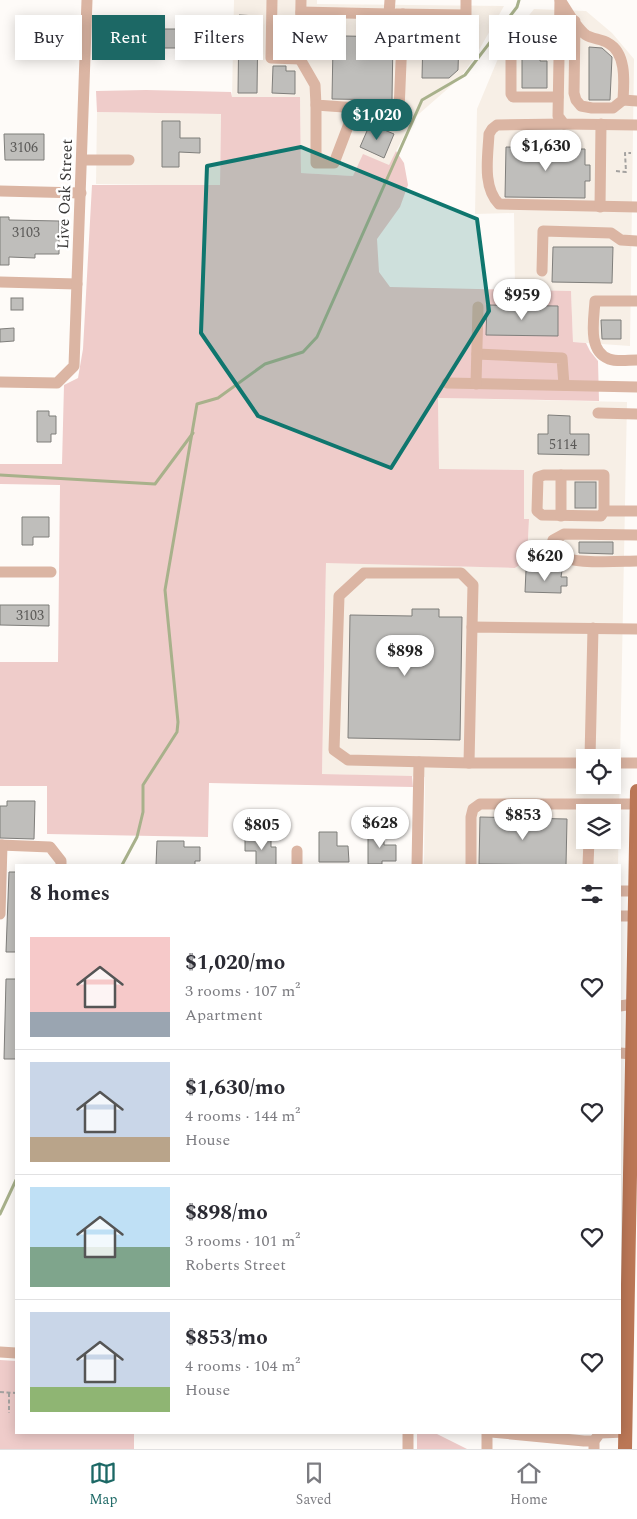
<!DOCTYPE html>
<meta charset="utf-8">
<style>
body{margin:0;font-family:Spectral,serif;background:#f7f7f7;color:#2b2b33;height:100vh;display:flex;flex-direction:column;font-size:19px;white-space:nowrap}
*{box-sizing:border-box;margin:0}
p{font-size:16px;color:#7c7c81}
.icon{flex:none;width:28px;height:28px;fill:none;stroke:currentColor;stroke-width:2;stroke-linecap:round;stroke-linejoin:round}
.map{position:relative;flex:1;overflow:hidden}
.side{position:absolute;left:15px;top:864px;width:606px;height:570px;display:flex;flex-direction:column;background:#fff;border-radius:0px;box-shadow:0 2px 12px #0003}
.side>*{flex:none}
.banner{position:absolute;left:15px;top:15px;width:608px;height:45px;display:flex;gap:10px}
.controls{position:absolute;left:576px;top:749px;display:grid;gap:10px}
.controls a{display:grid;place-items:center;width:45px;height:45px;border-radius:0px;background:#fff;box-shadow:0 2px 12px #0003;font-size:25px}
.price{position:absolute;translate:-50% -42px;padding:0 11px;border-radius:18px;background:#fff;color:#222;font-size:16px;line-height:32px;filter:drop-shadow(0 1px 2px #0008)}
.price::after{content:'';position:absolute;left:50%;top:30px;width:15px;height:11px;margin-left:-8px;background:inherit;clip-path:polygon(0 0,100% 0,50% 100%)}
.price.on{background:#1c6865;color:#fff}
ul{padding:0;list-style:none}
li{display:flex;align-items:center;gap:15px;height:125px;padding:0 15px}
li+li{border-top:1px solid #e1e1e2}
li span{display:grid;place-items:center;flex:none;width:140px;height:100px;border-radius:0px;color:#555}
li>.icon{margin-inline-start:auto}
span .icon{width:60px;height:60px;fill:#fffc;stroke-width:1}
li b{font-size:21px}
h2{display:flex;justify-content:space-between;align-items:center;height:60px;padding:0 15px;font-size:21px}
.pill{padding:0 18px;border-radius:0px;background:#fff;box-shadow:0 2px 12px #0003;font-size:18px;line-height:45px}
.pill.on{background:#1c6865;color:#fff}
.dock{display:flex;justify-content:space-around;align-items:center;height:70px;border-top:1px solid #e1e1e2;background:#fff;font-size:14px;color:#7c7c81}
.dock a{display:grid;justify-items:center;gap:2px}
.dock .on{color:#1c6865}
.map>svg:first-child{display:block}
.built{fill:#f7efe6;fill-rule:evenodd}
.green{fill:#efccca}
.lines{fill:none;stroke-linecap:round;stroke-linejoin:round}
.stream{stroke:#a8b18b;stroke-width:3}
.building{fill:#bfbebb;stroke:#7f7e7b}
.path{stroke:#a4a2a0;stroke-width:2;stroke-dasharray:4 2.5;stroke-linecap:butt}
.minor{stroke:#dbb5a3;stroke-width:11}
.major{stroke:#bb7756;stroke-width:14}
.marked{fill:#0f766e;fill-opacity:0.2;stroke:#0f766e;stroke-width:4;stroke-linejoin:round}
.labels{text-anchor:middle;stroke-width:5;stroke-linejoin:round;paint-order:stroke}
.number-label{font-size:14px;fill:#5a5957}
.street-label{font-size:16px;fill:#383736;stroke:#fff}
</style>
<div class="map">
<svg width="637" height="1449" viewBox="0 0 637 1449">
<rect width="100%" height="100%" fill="#fefbf8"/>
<g class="built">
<path d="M234,0H317V4L504,6L475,57L460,78L412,120L389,165L353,176L301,173L300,97H232Z"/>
<path d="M534,9L586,11L612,33L634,59L630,346L573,342L571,291L515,290L514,213L475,214L477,109L502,49Z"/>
<path d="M97,112L221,114L220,186L96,184Z"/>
<path d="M438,398L627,402L618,865H424L425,777L322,774L326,562L515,568L527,560L529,519H524V470L439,469ZM585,758H612V785H585ZM585,812H612V840H585Z"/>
</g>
<g class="green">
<path d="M146,90L231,92L232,97H300L301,173L353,176L363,154L389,165L396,151L404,163L408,185L400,207L377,239L379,272L390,287L571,291L573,342L586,343L590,351L598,361L599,401L438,398L439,469L524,470V519H529L527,560L515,568L326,563L322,774L412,776L413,787L209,783L208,837L47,834V786H0V662H58L60,485L0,484V464H62L64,385L78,378L83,349L92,185H220L221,114L97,112L96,91Z"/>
<path d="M0,1360L16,1361V1432L134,1433V1449H0Z"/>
<path d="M417,1432L435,1433L467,1449H417Z"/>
</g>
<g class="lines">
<g class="stream">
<path d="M0,475L155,484L193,433"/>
<path d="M122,865L137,837L143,812V785L177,732L178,722L165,590L197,404L218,398L265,364L303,352L317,337L422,100L465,75L517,7L519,0"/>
<path d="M0,1214L16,1180"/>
</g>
</g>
<g class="building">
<path d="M239,15L258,16L257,93H238Z"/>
<path d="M110,29H185V48H143V51H110Z"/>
<path d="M423,35L459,36L458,70L449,78H422Z"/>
<path d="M345,36L393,37L392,100L332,99L333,45Z"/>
<rect x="29" y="37" width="31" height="17"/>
<path d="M527,47H540V61H547V88H522V53Z"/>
<path d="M589,47L602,48L612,57L610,100H589Z"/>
<path d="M273,66H286V71H295V94L272,93Z"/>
<path d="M162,121H180V138H200V153L179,152V167H162Z"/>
<path d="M370,124L394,134L384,158L360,147Z"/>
<path d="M4,134H44V160H5Z"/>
<path d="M558,145H571V149H585V165H590V181H585V198L505,197L506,147L557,148Z"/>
<path d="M0,217H9V220L59,221V254H35V258L9,257V265H0Z"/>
<path d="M553,247H613L612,283L552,282Z"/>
<rect x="11" y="298" width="12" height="12"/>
<path d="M487,305L558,306V336L486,335Z"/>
<path d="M601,320H621V339H602Z"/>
<path d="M14,328V341L0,342V329Z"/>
<path d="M37,411H49V416H56V434H51V442H37Z"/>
<path d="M548,415L570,416V434H589V455L538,454V434H548Z"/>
<rect x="575" y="482" width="21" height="26"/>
<path d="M22,517H49V537H33V545H22Z"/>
<path d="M579,542H613V554L579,553Z"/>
<path d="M526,570L562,571L561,577H567V586H561V593L525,592Z"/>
<path d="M0,605H49V626L0,625Z"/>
<path d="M412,609H439V617H462L460,740L348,738L350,615L412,616Z"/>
<path d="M7,801H35L34,839L0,838V806H7Z"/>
<path d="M480,817L567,819L566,865L479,864Z"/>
<path d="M368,831H384V845H396V861H382V864H368Z"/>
<path d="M319,832H337V846H348L349,862H319Z"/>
<path d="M245,839H271V847H276V865H256V851H245Z"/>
<path d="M157,841H184V847H200V861H195V865H156Z"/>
<path d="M9,872H16V952H6Z"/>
<path d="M6,979H16V1059H4Z"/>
</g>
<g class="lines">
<g class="path">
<path d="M616,171L626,172L625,153H631"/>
<path d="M612,825H615"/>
<path d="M604,842H608V840"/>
<path d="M0,1392L16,1393"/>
<path d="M9,1393V1413"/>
</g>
<g class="minor">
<path d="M272,0L271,58L300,59L301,0"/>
<path d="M560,0C567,10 576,28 586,35C592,39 602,39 608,43C627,53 624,83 623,100L613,108H592L581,106L576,100L574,93L575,21"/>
<path d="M560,0L558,116L564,124L637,125"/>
<path d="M301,12L389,14L390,0"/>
<path d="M396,14L466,15V0"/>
<path d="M300,59L315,85L316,105L399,111L403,14"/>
<path d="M558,97H513L511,94V56L515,50L533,28L541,26H559"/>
<path d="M623,100L637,101"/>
<path d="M316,105V163H334L355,108"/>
<path d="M564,124L497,125L492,129L489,134C488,156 482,187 499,204L637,207"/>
<path d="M82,160H129"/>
<path d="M0,191L81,193"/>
<path d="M600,207L601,124"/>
<path d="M542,271L543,231L611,233L621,240L637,241"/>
<path d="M0,282L77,284"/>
<path d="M637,301H595C594,319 587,351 609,359C617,362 628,360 637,360"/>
<path d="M477,354L562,358L564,385"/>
<path d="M0,382L57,383L74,366L87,0"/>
<path d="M447,383L637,387"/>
<path d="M476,384L478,307"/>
<path d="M598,413L637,414"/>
<path d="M604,511L601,516L542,515L537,511L538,477L544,475H604V511H637"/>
<path d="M561,516V475"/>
<path d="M637,535L564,534L553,540C552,543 551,548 553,551C562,566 620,561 637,561"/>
<path d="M0,572H51"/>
<path d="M590,758L593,628"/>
<path d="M469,763L348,760L334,750L339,596L364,573H461L473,585L472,627"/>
<path d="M585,763H469L472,627L637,629"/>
<path d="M612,763H637"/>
<path d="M0,845L50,847L61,861V865"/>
<path d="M297,865V851"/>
<path d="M417,865L419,762"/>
<path d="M471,865V817L473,809L480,804H637"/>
<path d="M588,865L589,840"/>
<path d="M620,891H637"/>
<path d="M0,914L2,845"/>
<path d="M620,916H635"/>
<path d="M620,1006L633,1004"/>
<path d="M620,1053L632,1054"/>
<path d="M0,1352L16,1353"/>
<path d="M487,1432V1449"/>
<path d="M491,1432L584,1441H594"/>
<path d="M408,1449V1432"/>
<path d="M594,1449V1441L600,1433L625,1432"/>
</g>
<path class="major" d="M625,1449L637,791"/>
</g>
<path class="marked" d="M301,147L477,219L489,311L391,468L258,416L201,333L207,166Z"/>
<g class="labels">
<g class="number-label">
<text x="24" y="152">3106</text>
<text x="26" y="237">3103</text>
<text x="563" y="449">5114</text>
<text x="30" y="620">3103</text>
</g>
<g class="street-label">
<text transform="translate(64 194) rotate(-88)" y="6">Live Oak Street</text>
</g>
</g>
</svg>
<div class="controls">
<a><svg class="icon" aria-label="locate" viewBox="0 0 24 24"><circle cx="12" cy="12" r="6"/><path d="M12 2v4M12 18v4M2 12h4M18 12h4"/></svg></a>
<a><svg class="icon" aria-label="layers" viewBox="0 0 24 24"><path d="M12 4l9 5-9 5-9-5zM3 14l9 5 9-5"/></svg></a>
</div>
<b class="price on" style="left:377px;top:141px">$1,020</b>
<b class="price" style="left:546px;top:172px">$1,630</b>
<b class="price" style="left:522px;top:321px">$959</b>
<b class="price" style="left:545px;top:582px">$620</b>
<b class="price" style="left:405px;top:677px">$898</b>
<b class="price" style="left:523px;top:841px">$853</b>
<b class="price" style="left:380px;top:849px">$628</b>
<b class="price" style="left:262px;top:851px">$805</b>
<div class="banner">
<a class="pill">Buy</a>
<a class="pill on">Rent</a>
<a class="pill">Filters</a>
<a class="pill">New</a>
<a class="pill">Apartment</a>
<a class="pill">House</a>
</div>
<section class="side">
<h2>8 homes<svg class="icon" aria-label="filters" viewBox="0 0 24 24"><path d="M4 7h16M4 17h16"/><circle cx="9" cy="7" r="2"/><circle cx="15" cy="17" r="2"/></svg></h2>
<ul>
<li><span style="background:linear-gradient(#f6c9c9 75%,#9aa5b1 0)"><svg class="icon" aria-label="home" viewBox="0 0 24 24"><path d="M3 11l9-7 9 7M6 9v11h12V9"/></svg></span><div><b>$1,020/mo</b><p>3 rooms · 107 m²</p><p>Apartment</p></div><svg class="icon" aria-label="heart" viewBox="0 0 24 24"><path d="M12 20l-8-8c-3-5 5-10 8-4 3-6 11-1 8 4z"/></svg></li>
<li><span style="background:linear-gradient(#c9d6e8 75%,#b9a48a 0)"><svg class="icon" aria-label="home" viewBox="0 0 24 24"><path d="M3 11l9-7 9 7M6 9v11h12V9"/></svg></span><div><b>$1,630/mo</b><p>4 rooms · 144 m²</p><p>House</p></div><svg class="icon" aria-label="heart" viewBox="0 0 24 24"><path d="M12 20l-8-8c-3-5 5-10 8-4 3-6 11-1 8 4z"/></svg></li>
<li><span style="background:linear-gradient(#bfe0f5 60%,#7fa58c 0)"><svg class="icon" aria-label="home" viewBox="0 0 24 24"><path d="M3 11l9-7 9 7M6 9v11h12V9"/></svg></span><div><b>$898/mo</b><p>3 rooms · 101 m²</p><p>Roberts Street</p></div><svg class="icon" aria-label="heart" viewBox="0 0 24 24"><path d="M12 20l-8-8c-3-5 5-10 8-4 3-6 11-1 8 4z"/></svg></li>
<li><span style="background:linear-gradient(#c9d6e8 75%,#8fb573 0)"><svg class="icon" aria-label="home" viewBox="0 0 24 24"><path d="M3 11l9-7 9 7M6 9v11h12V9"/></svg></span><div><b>$853/mo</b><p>4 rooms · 104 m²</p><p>House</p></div><svg class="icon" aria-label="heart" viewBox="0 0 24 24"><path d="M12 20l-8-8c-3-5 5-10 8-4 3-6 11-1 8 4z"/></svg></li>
</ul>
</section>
</div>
<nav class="dock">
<a class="on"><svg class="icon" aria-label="map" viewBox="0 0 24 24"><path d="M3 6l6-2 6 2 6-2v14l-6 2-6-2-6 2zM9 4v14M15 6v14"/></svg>Map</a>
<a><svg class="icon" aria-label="saved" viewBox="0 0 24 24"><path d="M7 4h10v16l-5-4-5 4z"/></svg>Saved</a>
<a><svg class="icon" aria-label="home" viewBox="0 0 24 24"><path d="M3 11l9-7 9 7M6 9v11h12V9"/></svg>Home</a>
</nav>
